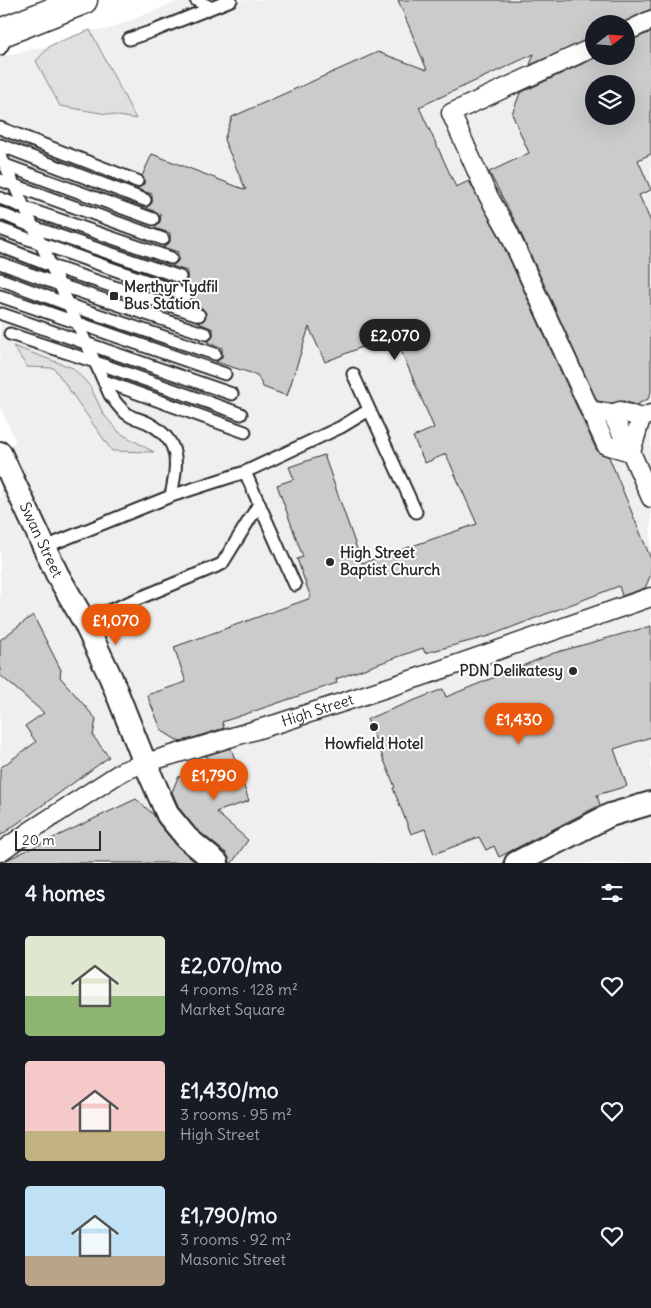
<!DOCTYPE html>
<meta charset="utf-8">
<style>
body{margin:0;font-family:Delius,sans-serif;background:#20242c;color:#f1f3f6;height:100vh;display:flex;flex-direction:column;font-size:19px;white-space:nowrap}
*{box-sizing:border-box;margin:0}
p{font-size:16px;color:#9ea1a6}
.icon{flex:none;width:28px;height:28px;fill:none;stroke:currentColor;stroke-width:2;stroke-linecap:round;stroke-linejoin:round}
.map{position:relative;height:863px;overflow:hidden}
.drawer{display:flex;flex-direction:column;background:#171b24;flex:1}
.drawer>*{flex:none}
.needle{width:32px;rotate:73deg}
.tools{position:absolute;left:585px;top:15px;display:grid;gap:10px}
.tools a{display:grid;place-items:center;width:50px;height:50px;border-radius:50%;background:#171b24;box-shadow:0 5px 20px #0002;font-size:25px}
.scale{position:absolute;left:15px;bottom:12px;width:86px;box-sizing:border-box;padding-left:5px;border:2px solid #2b2b2b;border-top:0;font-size:14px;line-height:18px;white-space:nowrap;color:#2b2b2b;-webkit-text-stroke:4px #fff;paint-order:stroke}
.price{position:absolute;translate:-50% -42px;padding:0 11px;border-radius:18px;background:#ea580c;color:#fff;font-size:16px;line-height:32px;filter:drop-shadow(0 1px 2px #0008)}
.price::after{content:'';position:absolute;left:50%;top:30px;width:15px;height:11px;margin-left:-8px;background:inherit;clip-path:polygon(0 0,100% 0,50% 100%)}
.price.current{background:#222;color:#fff}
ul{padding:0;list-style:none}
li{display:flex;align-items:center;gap:15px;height:125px;padding:0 25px}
li span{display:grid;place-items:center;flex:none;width:140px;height:100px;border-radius:5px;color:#555}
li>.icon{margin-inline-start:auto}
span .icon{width:60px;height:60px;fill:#fffc;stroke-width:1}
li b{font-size:21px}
h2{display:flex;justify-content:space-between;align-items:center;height:60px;padding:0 25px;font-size:21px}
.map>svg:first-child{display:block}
.built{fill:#efefef;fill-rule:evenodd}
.green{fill:#e0e0e0;stroke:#868686}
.building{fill:#cbcbcb;stroke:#2b2b2b;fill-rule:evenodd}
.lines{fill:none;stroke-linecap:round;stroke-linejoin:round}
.service-casing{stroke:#2b2b2b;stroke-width:15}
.pedestrian-casing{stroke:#2b2b2b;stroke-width:21}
.minor-casing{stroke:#2b2b2b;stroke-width:26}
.primary-casing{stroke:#2b2b2b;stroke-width:31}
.service{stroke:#fff;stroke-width:11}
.pedestrian{stroke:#fff;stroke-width:18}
.minor{stroke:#fff;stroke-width:22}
.primary{stroke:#fff;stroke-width:28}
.poi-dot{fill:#2b2b2b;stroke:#fff;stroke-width:2}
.labels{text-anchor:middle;stroke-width:4;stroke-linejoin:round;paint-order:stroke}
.poi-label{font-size:15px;font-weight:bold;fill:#2b2b2b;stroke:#fff;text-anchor:start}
.street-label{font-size:15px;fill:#2b2b2b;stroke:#fff}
</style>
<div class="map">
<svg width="651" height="863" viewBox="0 0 651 863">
<rect width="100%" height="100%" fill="#fff"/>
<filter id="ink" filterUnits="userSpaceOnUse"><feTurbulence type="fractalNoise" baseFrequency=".02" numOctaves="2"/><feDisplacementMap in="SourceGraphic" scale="10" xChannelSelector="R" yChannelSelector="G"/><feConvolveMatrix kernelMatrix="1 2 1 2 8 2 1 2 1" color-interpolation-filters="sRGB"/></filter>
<g filter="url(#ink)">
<path class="built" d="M181,0H651V863H0V449L16,442L0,407V57L51,45L90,30H106ZM594,24H626V56H594ZM594,84H626V116H594Z"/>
<g class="green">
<path d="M90,30L136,119L60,106L36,61L51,45Z"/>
<path d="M13,346L73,368L90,386L104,415L120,433L154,452L112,451L54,368L27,367Z"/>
</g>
<g class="building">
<path d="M398,0H651V9L620,24H594V37L530,65L534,54L419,107L456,187L469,181L499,236L596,449L599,453L609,457L651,559V574L645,588L622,596L619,586L489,636L425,653L423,648L336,679L337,683L222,722L224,728L180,742L162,731L147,695L186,682L174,647L311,598L297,559L303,557L277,485L294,479L289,467L324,455L362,563L477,524L446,454L425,463L413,437L434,428L394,334L325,362L309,327L287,396L263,387L257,375L216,362L222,357V348L207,342L213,337V329L199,323L204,320L206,313L202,308L190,304L196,290L181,285L187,280V271L172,266L178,261V252L163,247L170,242V233L154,228L160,222L161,214L146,208L152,203V194L137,189L144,184V179L142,176L152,154L246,190L224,140L232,117L378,52L427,70Z"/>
<path d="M651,32V154L638,160L651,190L639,195L651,222V392L648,399L636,405L623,401L611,403L597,401L518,227L489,172L529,153L512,114L520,93L599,56H626V42ZM594,84H626V116H594Z"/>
<path d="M33,615L61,670L60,677L96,719L93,736L109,757L0,836V768L36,742L25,726L44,713L0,675V640Z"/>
<path d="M651,626V737L614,749L627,786L597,795L600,805L499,857L494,846L486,850L479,837L434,854L425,829L411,834L393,788L395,787L367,719L443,689L446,697L554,653Z"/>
<path d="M231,748L249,801L216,812L248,840L232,863H230L229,858L226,853L196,829L179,808L172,792L178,777L220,765L205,756Z"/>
<path d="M136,799L154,815L158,823L177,846L196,863H0Z"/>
</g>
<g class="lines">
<defs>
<g id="service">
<path d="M196,0L210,7"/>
<path d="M129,39L156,30L231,0"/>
<path d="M0,49L10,33"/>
<path d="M0,128L137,181"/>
<path d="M0,145L145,200"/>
<path d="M0,154L110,395C116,403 122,412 132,417C138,419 145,421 150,424C182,442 177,465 171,496"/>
<path d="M5,165L153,219"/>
<path d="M0,180L163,239"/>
<path d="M0,198L25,208L171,258"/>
<path d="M0,213L33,227L180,277"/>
<path d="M0,229L186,295"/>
<path d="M0,246L51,266L199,315"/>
<path d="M0,263L60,285L206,334"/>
<path d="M0,279L69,305L215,354"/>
<path d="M0,296L225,374"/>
<path d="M2,314L232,394"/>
<path d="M10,334L95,362L241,414"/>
<path d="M353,374L416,512"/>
<path d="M104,381L245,432"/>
<path d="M245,472L295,585"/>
<path d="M45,547L171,496L245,472L341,427L369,410"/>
<path d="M84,621L222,564L259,504"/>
</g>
<g id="pedestrian">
<path d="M626,32L651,20"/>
<path d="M594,47L451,113L486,192L508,231L590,410L612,414L620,411L641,418"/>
<path d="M590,410L606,445L631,452"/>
<path d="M612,414L631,452"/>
<path d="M651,414L641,418L631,452L651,498"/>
<path id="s1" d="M0,852L30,831L123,771L145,763L279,723L423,676L651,597"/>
</g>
<g id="minor">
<path id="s2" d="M0,453L57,574L84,621L111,678L145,763L168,815L187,838L217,863"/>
<path d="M516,863L610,815L651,803"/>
</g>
<path id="primary" d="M0,33L83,0"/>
</defs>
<use href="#service" class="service-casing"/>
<use href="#pedestrian" class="pedestrian-casing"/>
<use href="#minor" class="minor-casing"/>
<use href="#primary" class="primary-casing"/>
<use href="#service" class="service"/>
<use href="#pedestrian" class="pedestrian"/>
<use href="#minor" class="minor"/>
<use href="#primary" class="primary"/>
</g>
</g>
<g class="poi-dot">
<rect x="109" y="291" width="10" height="10" rx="2.5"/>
<circle cx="330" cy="562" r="5"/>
<circle cx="573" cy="671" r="5"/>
<circle cx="374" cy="727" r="5"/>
</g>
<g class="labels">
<g class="poi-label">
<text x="124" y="292">Merthyr Tydfil<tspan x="124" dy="17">Bus Station</tspan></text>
<text x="340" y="558">High Street<tspan x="340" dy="17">Baptist Church</tspan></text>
<text x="563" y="676" text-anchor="end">PDN Delikatesy</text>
<text x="374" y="749" text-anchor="middle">Howfield Hotel</text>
</g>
<g class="street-label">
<text dy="5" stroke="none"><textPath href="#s2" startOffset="96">Swan Street</textPath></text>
<text dy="5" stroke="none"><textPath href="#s1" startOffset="351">High Street</textPath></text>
</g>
</g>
</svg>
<div class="tools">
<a><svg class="needle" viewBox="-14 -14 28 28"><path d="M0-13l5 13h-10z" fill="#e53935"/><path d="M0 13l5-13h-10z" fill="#9ea1a6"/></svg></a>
<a><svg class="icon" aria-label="layers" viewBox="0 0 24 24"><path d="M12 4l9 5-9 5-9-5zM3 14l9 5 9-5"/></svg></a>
</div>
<div class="scale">20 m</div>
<b class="price current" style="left:395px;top:361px">£2,070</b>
<b class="price" style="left:116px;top:646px">£1,070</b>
<b class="price" style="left:519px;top:745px">£1,430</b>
<b class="price" style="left:214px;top:801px">£1,790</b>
</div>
<section class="drawer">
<h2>4 homes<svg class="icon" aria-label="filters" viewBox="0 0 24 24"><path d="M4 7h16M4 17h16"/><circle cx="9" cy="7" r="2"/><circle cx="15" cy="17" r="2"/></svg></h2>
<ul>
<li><span style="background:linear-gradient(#dfe7d0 60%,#8fb573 0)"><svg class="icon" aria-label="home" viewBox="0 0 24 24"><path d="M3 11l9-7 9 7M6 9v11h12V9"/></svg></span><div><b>£2,070/mo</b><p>4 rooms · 128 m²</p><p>Market Square</p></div><svg class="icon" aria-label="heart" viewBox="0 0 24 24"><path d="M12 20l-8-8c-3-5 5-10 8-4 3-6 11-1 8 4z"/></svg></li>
<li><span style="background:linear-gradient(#f6c9c9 70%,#c2b280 0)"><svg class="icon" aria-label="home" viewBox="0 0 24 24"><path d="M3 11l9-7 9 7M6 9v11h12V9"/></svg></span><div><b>£1,430/mo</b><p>3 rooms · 95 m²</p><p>High Street</p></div><svg class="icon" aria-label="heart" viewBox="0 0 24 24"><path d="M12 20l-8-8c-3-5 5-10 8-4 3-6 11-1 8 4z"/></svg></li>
<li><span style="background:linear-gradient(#bfe0f5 70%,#b9a48a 0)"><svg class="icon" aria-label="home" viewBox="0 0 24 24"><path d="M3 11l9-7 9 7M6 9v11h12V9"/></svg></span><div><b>£1,790/mo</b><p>3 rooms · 92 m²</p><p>Masonic Street</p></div><svg class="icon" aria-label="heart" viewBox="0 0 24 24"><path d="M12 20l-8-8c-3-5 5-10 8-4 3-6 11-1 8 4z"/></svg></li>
</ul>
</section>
